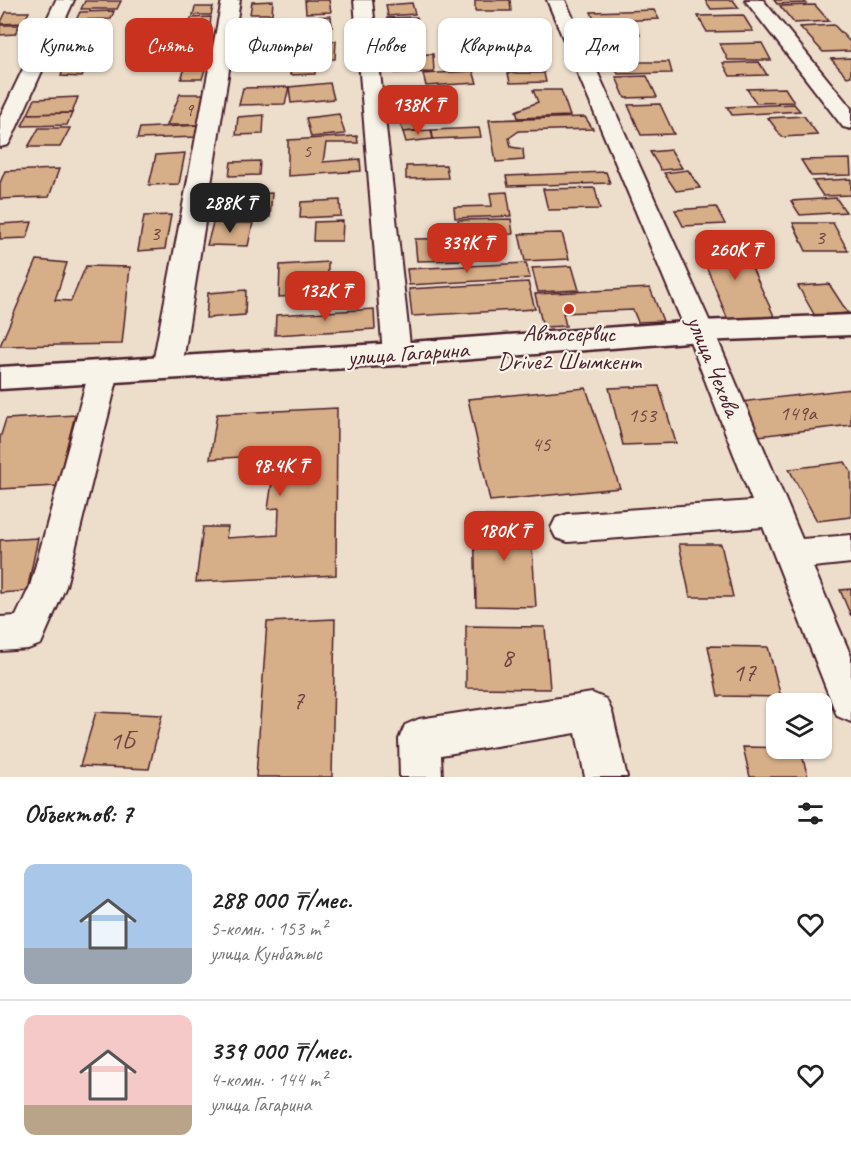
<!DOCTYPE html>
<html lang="ru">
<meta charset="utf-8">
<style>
body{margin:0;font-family:Caveat,sans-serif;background:#f6f6f6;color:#222;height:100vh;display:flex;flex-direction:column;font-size:22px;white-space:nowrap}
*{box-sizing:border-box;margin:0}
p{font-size:20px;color:#767676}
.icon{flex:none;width:33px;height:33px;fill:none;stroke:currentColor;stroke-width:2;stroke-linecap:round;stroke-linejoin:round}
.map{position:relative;height:777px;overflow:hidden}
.panel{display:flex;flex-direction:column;background:#fff;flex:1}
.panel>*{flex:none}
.banner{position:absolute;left:18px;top:18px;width:816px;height:54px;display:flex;gap:12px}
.fabs{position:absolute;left:766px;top:693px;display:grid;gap:12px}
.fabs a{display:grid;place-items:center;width:66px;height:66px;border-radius:12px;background:#fff;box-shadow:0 2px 4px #0004;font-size:30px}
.price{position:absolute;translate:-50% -51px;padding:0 14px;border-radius:12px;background:#c8321e;color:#fff;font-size:20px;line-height:39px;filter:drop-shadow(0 2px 3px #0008)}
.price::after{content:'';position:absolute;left:50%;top:36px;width:18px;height:14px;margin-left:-9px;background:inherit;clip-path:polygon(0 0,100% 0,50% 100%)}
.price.selected{background:#222;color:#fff}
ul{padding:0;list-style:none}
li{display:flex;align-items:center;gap:18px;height:150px;padding:0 24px}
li+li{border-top:2px solid #e0e0e0}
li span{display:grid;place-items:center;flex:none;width:168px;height:120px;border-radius:12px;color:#555}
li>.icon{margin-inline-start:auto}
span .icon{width:72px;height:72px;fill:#fffc;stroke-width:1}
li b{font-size:26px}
h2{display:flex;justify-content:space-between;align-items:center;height:72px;padding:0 24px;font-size:26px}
.pill{padding:0 21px;border-radius:12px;background:#fff;box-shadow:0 2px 4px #0004;font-size:21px;line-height:54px}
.pill.selected{background:#c8321e;color:#fff}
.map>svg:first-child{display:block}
.building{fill:#d6ae87;stroke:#4a1f2b;stroke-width:1.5}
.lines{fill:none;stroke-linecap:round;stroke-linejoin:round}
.minor-casing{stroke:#4a1f2b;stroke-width:4}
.major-casing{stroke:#4a1f2b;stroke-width:5}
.minor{fill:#f7f3e8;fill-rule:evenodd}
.major{fill:#f7f3e8;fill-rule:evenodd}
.poi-dot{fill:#c8321e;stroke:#f7f3e8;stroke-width:2}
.labels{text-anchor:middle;stroke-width:4.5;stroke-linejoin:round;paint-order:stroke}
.far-number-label{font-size:18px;fill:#6d4342}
.number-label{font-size:21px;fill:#6d4342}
.poi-label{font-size:24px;fill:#4a1f2b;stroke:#f7f3e8}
.street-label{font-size:24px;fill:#4a1f2b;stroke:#f7f3e8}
.near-number-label{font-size:26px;fill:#6d4342}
</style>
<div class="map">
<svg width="851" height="777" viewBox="0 0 851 777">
<rect width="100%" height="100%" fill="#eddecb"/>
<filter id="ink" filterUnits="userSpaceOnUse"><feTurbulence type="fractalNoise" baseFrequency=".0167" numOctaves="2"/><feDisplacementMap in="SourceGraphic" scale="12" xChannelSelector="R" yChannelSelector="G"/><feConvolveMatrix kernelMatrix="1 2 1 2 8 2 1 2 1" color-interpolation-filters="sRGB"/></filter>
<g filter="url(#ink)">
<g class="building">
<path d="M305,0H329L331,12L306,13Z"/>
<path d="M475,0H510L511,11H475Z"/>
<path d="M705,0H733L739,8L711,9Z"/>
<path d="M774,0H804L806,3L777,4Z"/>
<path d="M85,1H121L117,9H81Z"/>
<path d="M273,1L272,14H250L252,2Z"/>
<path d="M412,3L415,14L388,16L386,5Z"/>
<path d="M815,5L829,21L794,23L780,6Z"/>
<path d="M195,7H213L211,15H193Z"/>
<path d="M654,10L659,19L595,22L591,12Z"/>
<path d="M114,11L111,19L76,20L80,12Z"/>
<path d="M6,12H29L23,23L0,24Z"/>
<path d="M743,15L753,31L707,32L698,16Z"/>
<path d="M331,16L332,27L309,29V17Z"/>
<path d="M211,17L210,26L189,27L191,18Z"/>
<path d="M417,17L419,25L388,26L387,18Z"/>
<path d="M274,18L272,31H250L253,19Z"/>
<path d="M635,24L640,35L602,36L597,25Z"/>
<path d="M0,25H19L15,34L0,35Z"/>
<path d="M834,25L851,43V51L823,52L800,27Z"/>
<path d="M197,27L196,37L142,40L144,30Z"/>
<path d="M111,29L105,40L74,41L80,30Z"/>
<path d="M393,29H417V41H392Z"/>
<path d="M544,38L548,54L505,55L502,39Z"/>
<path d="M336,41L335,59L298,60L300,42Z"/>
<path d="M281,43L280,62L237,64L239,45Z"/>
<path d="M762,43L771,60H728L720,44Z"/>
<path d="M167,45L165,51L136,52L138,46Z"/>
<path d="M192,50H211L202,79H181Z"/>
<path d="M636,50L638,62H669L672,73L618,74L609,52Z"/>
<path d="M69,51H94L82,77L61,76Z"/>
<path d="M433,54L434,72L395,73V55Z"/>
<path d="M851,58V76L847,77L831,59Z"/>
<path d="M315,62V74L290,75L291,63Z"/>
<path d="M759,62L767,75L730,76L723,63Z"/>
<path d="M473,71L477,83L426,86L423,74Z"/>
<path d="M508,73H544L546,82L510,83Z"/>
<path d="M647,76L657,97L625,98L616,77Z"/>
<path d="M330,83L334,99L291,103L289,87Z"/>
<path d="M289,87L285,104L239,105L243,88Z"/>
<path d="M785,88L794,102L756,103L747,89Z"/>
<path d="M533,90H561L570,116L518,118L516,111L538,102Z"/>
<path d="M455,93L456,100L403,101V95Z"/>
<path d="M180,94H210L199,125H167Z"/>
<path d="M78,97L72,113L28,114L35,99Z"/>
<path d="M412,104L421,130L403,132L394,106Z"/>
<path d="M660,104L674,134L641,135L628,105Z"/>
<path d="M794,104L800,111L732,115L727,107Z"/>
<path d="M72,113L67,125L22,126L28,114Z"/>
<path d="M339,114L345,134L311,137L306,118Z"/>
<path d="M264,115L263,134L236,135L238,117Z"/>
<path d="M804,116L818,135L782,137L768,118Z"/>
<path d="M585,117L593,129L519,131L509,138L511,147L523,149L524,160L496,162L489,120Z"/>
<path d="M200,125L198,137L137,139L140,128Z"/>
<path d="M39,128H70L60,147H28Z"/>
<path d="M479,128L481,137L433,139L432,130Z"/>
<path d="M431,130L433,139L406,142L403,132Z"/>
<path d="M357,136L358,143H326L323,162L360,159L361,171L288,176V140Z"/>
<path d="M671,150L682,168L661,170L650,152Z"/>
<path d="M185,153L179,184L149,185L156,155Z"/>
<path d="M850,159L851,175L811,176L801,160Z"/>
<path d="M260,161L259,175L229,176L231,162Z"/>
<path d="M446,165L448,178L406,179V166Z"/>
<path d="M59,169L49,197L0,199V183L5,171Z"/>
<path d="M688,170L700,188L676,191L664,173Z"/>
<path d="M606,172L610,183L508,186L506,176Z"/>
<path d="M851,179V195L823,196L813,181Z"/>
<path d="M595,188L600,209L548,210L543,189Z"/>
<path d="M507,192L511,216L455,218L454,207L492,206L490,193Z"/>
<path d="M272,193L270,217L226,219L229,195Z"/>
<path d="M836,198L846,212L800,215L791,201Z"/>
<path d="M340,200L341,216L300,218L301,202Z"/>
<path d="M716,207L725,224L683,226L675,210Z"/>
<path d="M171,215L165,249L138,251L144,216Z"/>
<path d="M511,219L513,234L459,235L458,220Z"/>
<path d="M343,221L342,241H313L314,222Z"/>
<path d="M32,222L27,238L0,239V224Z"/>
<path d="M213,223H253L248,246L207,245Z"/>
<path d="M793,223H833L848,251H806Z"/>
<path d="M562,233L569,259L525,261L519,234Z"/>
<path d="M468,238L470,260L417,261L415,239Z"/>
<path d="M740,242L775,318L728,320L697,243Z"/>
<path d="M37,260L67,263L55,300L71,301L86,266L130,267L122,344L0,346Z"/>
<path d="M328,262V294L279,297L280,265Z"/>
<path d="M526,263L530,278L409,285L407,269Z"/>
<path d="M572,266L579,290L538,292L532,268Z"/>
<path d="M528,282L535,309L412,316L409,289Z"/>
<path d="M829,284L848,313L815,316L798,286Z"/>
<path d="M650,288L663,321L638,322L633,310L563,313L566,326L543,327L535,294Z"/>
<path d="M246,290L245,315L206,318L208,293Z"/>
<path d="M374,309L375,329L275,335L276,315Z"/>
<path d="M659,386L676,443L623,445L609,388Z"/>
<path d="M586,388L620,488L490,501L468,399Z"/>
<path d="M851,389V425L758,436L740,402Z"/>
<path d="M337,408L336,575L196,582L203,527H228L226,538L278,535L279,508L268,509L272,482L282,480L284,454L210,459L217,414Z"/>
<path d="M75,415L57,486L0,489V438L6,419Z"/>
<path d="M845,462L851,472V517L817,521L789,469Z"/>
<path d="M474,516L530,517L536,607L476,606Z"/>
<path d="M38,538L27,591L0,593V540Z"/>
<path d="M679,544H721L733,597H690Z"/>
<path d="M851,589V616L840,590Z"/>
<path d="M335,619L332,777H256L267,622Z"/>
<path d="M466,626L545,627L550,689L466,688Z"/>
<path d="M708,646L768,647L781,697L718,696Z"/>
<path d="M96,712L162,715L149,769L80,766Z"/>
<path d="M743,747L800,748L808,777H750Z"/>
</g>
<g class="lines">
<defs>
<g id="minor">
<path d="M56,0H74L11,140L8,145L0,147V117Z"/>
<path d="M222,0H240L182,368L177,375L167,378L157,375L152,368Z"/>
<path d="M354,0H372L411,354L407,361L397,364L387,361L383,354Z"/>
<path d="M547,0H565L714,331L802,539L851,535V563L813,567L851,656V722L837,716L763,527L568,542L556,538L551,528L556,518L568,514L752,501L686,331Z"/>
<path d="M745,0H763L851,108V129L843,127Z"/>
<path d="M104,362L114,365L119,372L66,586L41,644L28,649L0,651V617L16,616L30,586L89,372L94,365Z"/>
<path d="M592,693L606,699L612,712L627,777H585L576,733L441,755L442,777H400L399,739L405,725L419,719Z"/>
</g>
<path id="major" d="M851,315V335L700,341L397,365L0,389V367L397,343L700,321Z"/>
</defs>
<use href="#minor" class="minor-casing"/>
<use href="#major" class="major-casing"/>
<use href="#minor" class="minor"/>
<use href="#major" class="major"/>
</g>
</g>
<circle class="poi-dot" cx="569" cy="309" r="6"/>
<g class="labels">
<g class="far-number-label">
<text x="189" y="116">9</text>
<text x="307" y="157">5</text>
</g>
<g class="number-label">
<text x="155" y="240">3</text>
<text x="820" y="244">3</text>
<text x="798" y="420">149а</text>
<text x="642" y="422">153</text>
<text x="541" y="451">45</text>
</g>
<g class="poi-label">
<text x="569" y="341">Автосервис<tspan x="569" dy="28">Drive2 Шымкент</tspan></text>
</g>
<g class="street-label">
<text transform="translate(408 353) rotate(-4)" y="8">улица Гагарина</text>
<text transform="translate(714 366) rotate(68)" y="8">улица Чехова</text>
</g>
<g class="near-number-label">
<text x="507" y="666">8</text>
<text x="744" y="681">17</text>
<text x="298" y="709">7</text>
<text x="122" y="749">1Б</text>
</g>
</g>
</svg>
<div class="fabs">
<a><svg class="icon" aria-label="layers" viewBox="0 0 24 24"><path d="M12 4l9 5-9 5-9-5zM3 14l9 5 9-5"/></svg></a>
</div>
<b class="price" style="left:418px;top:136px">138K ₸</b>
<b class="price selected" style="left:230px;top:234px">288K ₸</b>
<b class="price" style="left:467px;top:274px">339K ₸</b>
<b class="price" style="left:735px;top:281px">260K ₸</b>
<b class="price" style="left:325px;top:322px">132K ₸</b>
<b class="price" style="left:280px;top:497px">98.4K ₸</b>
<b class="price" style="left:504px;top:562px">180K ₸</b>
<div class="banner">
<a class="pill">Купить</a>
<a class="pill selected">Снять</a>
<a class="pill">Фильтры</a>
<a class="pill">Новое</a>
<a class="pill">Квартира</a>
<a class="pill">Дом</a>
</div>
</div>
<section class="panel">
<h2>Объектов: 7<svg class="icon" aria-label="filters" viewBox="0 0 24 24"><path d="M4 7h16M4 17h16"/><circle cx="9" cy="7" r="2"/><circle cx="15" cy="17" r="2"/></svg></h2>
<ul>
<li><span style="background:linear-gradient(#a9c7e8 70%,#9aa5b1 0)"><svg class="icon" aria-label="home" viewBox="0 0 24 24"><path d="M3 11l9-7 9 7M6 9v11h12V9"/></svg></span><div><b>288 000 ₸/мес.</b><p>5-комн. · 153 m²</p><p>улица Кунбатыс</p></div><svg class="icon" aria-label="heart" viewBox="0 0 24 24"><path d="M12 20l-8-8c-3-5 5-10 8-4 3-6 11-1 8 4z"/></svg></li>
<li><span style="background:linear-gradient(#f6c9c9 75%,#b9a48a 0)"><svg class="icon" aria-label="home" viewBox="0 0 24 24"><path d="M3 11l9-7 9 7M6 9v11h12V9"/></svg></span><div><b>339 000 ₸/мес.</b><p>4-комн. · 144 m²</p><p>улица Гагарина</p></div><svg class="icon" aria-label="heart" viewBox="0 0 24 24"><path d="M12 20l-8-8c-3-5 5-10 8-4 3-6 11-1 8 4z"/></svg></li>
</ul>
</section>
